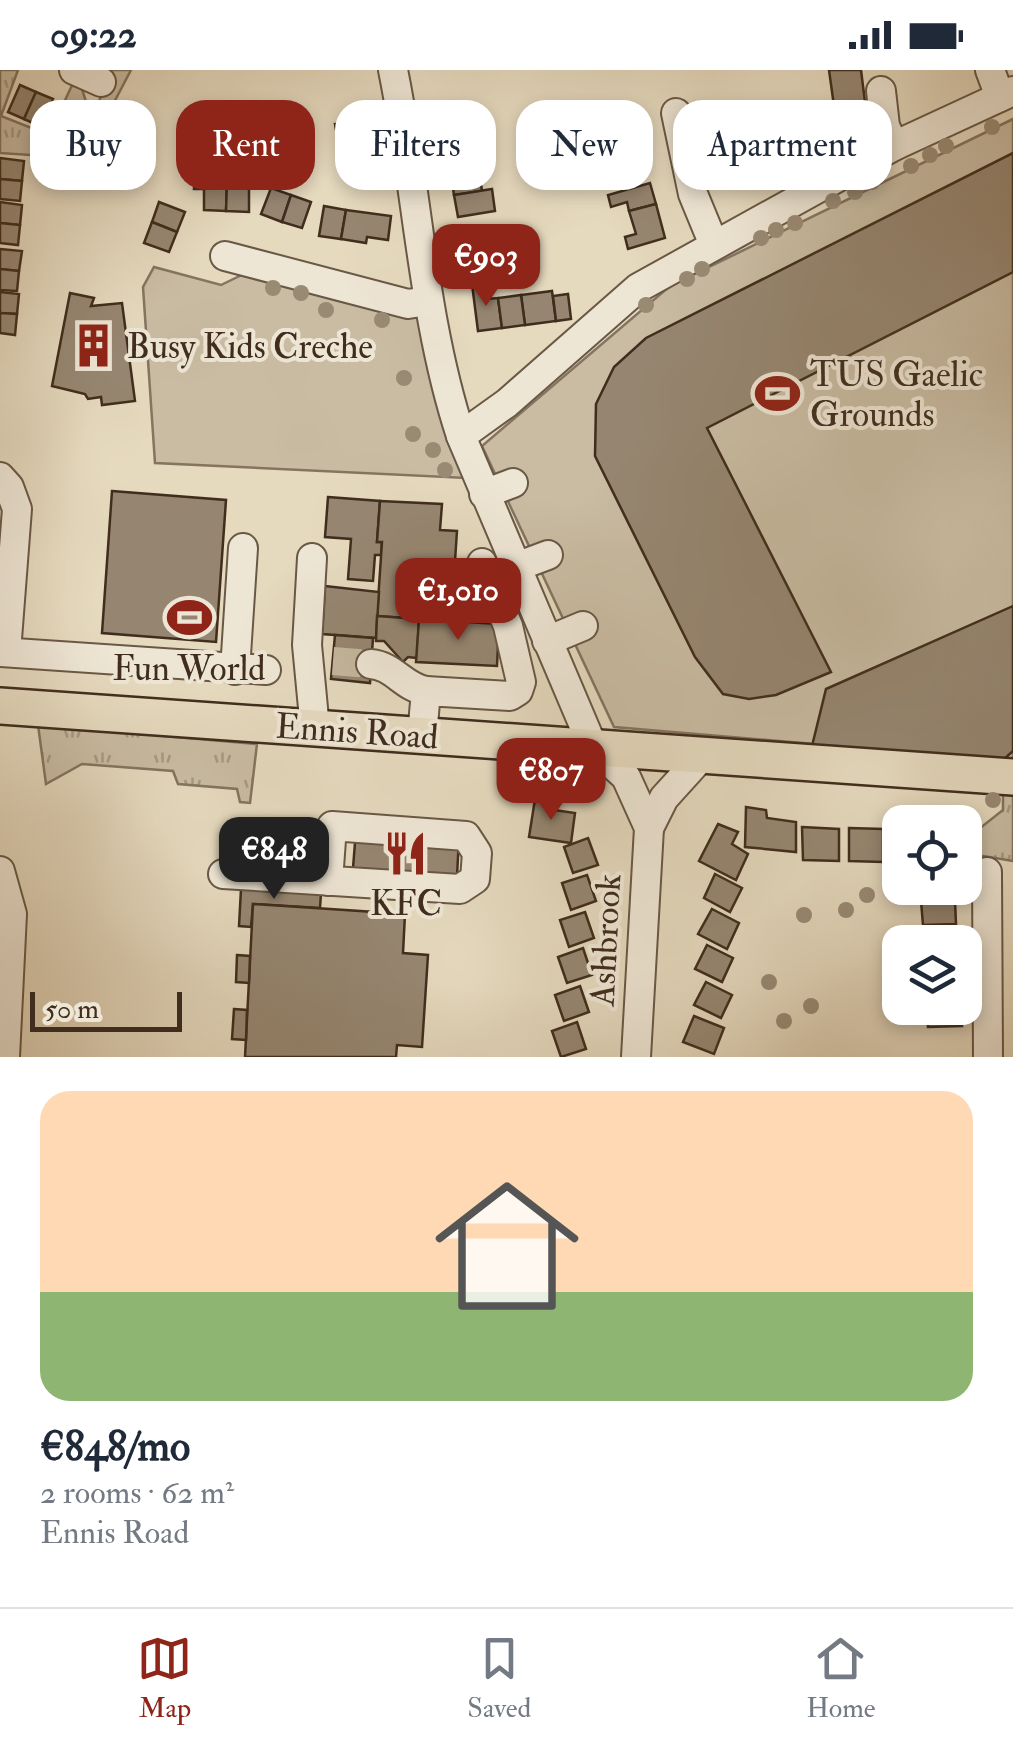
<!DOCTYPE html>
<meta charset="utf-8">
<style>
body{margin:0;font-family:"IM FELL Double Pica",serif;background:#f6f6f7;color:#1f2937;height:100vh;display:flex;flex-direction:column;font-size:38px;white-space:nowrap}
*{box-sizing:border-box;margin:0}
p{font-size:32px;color:#747a83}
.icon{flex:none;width:55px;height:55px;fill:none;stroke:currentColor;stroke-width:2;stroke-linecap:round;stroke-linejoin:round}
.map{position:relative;height:987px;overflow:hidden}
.details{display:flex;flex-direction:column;background:#fff;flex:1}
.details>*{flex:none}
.guide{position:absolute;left:30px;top:30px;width:955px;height:90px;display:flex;gap:20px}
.fabs{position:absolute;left:882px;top:735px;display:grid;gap:20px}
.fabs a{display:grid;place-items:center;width:100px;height:100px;border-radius:20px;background:#fff;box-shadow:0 5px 15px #0003;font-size:50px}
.scale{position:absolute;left:30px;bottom:25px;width:152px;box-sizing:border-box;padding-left:10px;border:5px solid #402d1d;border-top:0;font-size:28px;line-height:35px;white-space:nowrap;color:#402d1d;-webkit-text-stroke:8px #eee6d5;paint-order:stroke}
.price{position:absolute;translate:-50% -85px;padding:0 22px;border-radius:20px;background:#8f2418;color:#fff;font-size:32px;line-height:65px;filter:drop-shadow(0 2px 5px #0008)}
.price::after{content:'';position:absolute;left:50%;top:60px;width:30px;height:22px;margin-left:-15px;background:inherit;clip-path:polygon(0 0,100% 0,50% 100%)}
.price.selected{background:#222;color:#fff}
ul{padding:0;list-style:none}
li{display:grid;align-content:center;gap:20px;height:530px;padding:0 40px}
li+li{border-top:2px solid #e0e1e3}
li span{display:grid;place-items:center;height:310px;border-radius:30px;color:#555}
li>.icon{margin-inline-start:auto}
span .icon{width:180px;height:180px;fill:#fffc;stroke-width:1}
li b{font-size:42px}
.pill{padding:0 35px;border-radius:30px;background:#fff;box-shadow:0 5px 15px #0003;font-size:35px;line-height:90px}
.pill.selected{background:#8f2418;color:#fff}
.status{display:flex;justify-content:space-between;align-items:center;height:70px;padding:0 50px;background:#fff;direction:ltr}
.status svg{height:28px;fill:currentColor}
.tabs{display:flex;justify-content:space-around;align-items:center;height:140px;border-top:2px solid #e0e1e3;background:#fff;font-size:28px;color:#747a83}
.tabs a{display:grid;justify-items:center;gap:5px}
.tabs .selected{color:#8f2418}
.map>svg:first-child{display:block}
.grass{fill:url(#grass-tufts);stroke:#847460;stroke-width:2.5}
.park{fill:#c9bca3;stroke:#847460;stroke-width:2.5}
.building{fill:#968671;stroke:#402d1d;stroke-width:2.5}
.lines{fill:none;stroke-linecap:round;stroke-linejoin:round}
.minor-tunnel{stroke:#c4b79e;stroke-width:28;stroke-dasharray:28 14;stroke-linecap:butt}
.minor-casing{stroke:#695845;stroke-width:32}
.major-casing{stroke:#402d1d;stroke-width:40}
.minor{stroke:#eee6d5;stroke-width:28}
.major{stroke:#e5d9be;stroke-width:35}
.tree{fill:#998a74}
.labels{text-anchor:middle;stroke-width:8;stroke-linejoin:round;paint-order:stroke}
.poi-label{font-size:35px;fill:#402d1d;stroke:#eee6d5;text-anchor:start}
.street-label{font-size:35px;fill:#402d1d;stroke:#eee6d5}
</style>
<div class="status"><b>09:22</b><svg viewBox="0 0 49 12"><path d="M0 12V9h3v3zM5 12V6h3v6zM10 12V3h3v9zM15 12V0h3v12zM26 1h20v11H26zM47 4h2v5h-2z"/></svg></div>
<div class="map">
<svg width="1013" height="987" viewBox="0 0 1013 987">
<defs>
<pattern id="grass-tufts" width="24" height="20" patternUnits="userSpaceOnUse" patternTransform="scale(2.5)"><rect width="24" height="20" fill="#c9bca3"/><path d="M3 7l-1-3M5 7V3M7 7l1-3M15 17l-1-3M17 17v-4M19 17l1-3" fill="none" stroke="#a59984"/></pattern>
</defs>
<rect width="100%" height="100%" fill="#e5d9be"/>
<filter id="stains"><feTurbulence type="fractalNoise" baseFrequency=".002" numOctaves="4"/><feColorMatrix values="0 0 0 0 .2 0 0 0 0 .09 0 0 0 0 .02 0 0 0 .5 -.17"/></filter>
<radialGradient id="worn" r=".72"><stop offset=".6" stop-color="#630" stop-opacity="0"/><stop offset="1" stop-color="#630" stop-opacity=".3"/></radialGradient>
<g class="grass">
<path d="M0,0H18L1,46L49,65L73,13L82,19L88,38L96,39L111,0H131L110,40L92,89L0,83Z"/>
<path d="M38,655L257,674L250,733L240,732L237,719L178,714L173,701L82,694L46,714Z"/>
<path d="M1003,724L1013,725V791L965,783V770L1003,740Z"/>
</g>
<g class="park">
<path d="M1013,49V691L614,657L482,376L670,216Z"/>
<path d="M154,197L221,215L254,199L419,247L466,408L155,393L143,217Z"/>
</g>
<g class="building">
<path d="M829,0H861L865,32L834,36Z"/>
<path d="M20,15L36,22L24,49L8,42Z"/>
<path d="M36,22L53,29L42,57L24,49Z"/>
<path d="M363,50L367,72L339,77L335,54Z"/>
<path d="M745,51L750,73L725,80L719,58Z"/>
<path d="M635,57L640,79L613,85L608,63Z"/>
<path d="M367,72L370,92L342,97L339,77Z"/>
<path d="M750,73L760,111L735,118L725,80Z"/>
<path d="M640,79L645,100L618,106L613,85Z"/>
<path d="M1013,83V202L707,358L831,602L776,625L749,629L723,624L695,587L595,386L596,334L614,297L646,268Z"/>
<path d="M477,85L482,121L454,125L449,90Z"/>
<path d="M0,88L24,91L22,111L0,109Z"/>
<path d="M195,96L218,97V112H227L226,141L204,140V119H194Z"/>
<path d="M0,109L22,111L20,131L0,129Z"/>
<path d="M227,112L249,113V142L226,141Z"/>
<path d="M650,113L656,134L629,141L627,132L611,137L608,125Z"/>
<path d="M271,118L291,125L282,152L261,144Z"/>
<path d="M492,119L495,141L458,147L454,125Z"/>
<path d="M291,125L311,132L302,158L282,152Z"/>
<path d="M0,132L22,135L20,155L0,153Z"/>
<path d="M159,132L185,142L177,162L152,152Z"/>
<path d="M656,134L665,168L628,179L625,167L636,164L629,141Z"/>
<path d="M324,136L346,140L341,169L319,166Z"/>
<path d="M346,140L391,146L388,170L367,167L366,173L341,169Z"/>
<path d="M152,152L177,162L169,182L144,173Z"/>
<path d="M0,153L20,155L18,175L0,173Z"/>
<path d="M489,157L491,178L464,182L460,162Z"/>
<path d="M491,178L495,201L467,205L464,182Z"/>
<path d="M0,179L22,181L19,201L0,199Z"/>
<path d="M0,199L19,201L17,221L0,220Z"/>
<path d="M484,212L487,229L498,228L502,258L478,261L472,214Z"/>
<path d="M552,221L556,251L525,255L521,225Z"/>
<path d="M0,222L19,224L17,244L0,243Z"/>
<path d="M70,223L94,228L91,236L122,233L135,331L102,335L101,327L88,329L85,324L52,316Z"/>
<path d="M568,224L571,249L556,251L553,226Z"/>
<path d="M521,225L525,255L502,258L498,228Z"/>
<path d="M0,243L17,244L15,265L0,263Z"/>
<path d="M112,421L226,430L216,572L102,563Z"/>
<path d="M328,427L380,431L377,472H382L381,485H375L373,511L348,509L351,469L325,467Z"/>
<path d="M380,431L442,434L440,460L457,461L452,536L436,535L434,550L377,546L382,472H377Z"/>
<path d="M325,516L379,522L376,568L322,564Z"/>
<path d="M1013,536V681L1002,691L812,676L826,619Z"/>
<path d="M377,546L419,549L417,588L408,587L403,592L384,571H376Z"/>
<path d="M419,549L499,554L497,596L416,592Z"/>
<path d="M335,565L373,568L370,613L331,609Z"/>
<path d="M535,729L548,730L547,739L575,743L571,773L529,767Z"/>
<path d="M746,737L766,740L767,748L796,752V782L745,777Z"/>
<path d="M718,754L738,762L732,774L748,784L736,810L699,791Z"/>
<path d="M802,757L839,759V791L803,790Z"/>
<path d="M849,758L883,759V792L849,791Z"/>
<path d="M356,760L459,768L457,806L353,798Z"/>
<path d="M588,768L598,795L573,803L564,777Z"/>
<path d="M715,804L742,818L730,842L704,828Z"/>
<path d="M587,805L596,831L571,840L562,813Z"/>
<path d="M241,819L321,823L320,838L253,834L251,857L239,856Z"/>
<path d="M955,830L956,854L923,855L921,831Z"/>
<path d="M253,834L405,844L403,883L428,885L422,977L397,975L396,987H245Z"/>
<path d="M712,839L739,853L727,879L698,864Z"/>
<path d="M585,842L594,868L569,877L560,850Z"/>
<path d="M707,875L733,888L722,912L695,899Z"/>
<path d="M583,878L592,905L567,913L558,887Z"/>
<path d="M237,885L250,886L249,913L236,912Z"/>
<path d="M706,912L732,925L721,948L694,935Z"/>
<path d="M580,916L589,942L564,951L555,925Z"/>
<path d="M927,938H961L962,956L928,957Z"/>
<path d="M234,939L247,940L246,970L232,969Z"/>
<path d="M694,946L724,958L714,984L683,972Z"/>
<path d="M577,952L586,979L561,987L552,961Z"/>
</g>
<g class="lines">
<path class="minor-tunnel" d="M333,591L371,594"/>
<defs>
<g id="minor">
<path d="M74,0L101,12"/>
<path d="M393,0C418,122 422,247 461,366L593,677L626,707L649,758L636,987"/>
<path d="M990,0L1000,27"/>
<path d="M881,21L885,56L894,76"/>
<path d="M676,43L693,124L714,175"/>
<path d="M225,186L408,234L427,231"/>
<path d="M461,366L507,333L638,218L894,76L1013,21"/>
<path d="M0,407L9,417L17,439L6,582"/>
<path d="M484,424L513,413"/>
<path d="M312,488L307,575L315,659"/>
<path d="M516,497L548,485"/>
<path d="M547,571L583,556"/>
<path d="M0,582L266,600"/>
<path d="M371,594C394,596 403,617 426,621"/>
<path d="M235,600L243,478"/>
<path d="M422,666L426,621L510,626L518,621L521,612L508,556L482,493"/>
<path d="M649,758L664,728L702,686"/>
<path d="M0,801L12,844L5,987"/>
<path d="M987,802L988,987"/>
<path d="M223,804L460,819L475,809L477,783L466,766L332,756L328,811"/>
</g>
<path id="major" d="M0,636L1013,707"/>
</defs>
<use href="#minor" class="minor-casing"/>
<use href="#major" class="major-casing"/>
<use href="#minor" class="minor"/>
<use href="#major" class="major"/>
</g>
<g class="tree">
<circle cx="992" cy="57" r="8"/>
<circle cx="946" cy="76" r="8"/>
<circle cx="930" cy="85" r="8"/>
<circle cx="911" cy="96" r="8"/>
<circle cx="872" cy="112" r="8"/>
<circle cx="855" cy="122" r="8"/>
<circle cx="833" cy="131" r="8"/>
<circle cx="795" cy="153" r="8"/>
<circle cx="776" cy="160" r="8"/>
<circle cx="761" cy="168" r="8"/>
<circle cx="702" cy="199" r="8"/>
<circle cx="687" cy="209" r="8"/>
<circle cx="273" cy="218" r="8"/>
<circle cx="301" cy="223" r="8"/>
<circle cx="646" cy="235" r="8"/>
<circle cx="326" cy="240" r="8"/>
<circle cx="382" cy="250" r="8"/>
<circle cx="404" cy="308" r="8"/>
<circle cx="413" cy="364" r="8"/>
<circle cx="433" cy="380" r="8"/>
<circle cx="445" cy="400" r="8"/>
<circle cx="993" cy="730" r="8"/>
<circle cx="867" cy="825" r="8"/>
<circle cx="846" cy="840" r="8"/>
<circle cx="804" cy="845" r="8"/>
<circle cx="769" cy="912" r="8"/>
<circle cx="811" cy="936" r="8"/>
<circle cx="784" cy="951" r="8"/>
</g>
<defs>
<symbol id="building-bare" viewBox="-9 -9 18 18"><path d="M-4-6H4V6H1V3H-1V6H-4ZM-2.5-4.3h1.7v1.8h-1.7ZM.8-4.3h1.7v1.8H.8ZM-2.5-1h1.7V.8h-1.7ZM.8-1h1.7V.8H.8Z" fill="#8f2418" stroke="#eee6d5" stroke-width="2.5" paint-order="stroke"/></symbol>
<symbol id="stadium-bare" viewBox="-9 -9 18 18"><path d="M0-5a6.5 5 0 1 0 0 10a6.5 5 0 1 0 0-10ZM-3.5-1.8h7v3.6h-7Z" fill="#8f2418" stroke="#eee6d5" stroke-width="2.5" paint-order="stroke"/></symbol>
<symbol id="restaurant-bare" viewBox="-9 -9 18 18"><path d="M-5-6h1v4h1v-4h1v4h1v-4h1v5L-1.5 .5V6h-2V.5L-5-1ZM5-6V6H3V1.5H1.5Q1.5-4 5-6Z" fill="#8f2418" stroke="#eee6d5" stroke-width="2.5" paint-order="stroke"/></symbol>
</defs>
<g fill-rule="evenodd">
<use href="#building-bare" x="62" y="244" width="63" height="63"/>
<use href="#stadium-bare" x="746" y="292" width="63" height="63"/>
<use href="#stadium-bare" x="158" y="516" width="63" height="63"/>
<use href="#restaurant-bare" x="374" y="752" width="63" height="63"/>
</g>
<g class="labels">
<g class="poi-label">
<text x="127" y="288">Busy Kids Creche</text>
<text x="810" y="316">TUS Gaelic<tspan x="810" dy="40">Grounds</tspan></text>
<text x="189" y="610" text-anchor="middle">Fun World</text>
<text x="406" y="845" text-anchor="middle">KFC</text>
</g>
<g class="street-label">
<text transform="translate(357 661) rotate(4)" y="12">Ennis Road</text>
<text transform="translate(605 870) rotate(-87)" y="12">Ashbrook</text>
</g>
</g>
<rect width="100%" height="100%" filter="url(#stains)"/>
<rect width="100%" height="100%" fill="url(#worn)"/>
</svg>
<div class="fabs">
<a><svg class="icon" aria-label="locate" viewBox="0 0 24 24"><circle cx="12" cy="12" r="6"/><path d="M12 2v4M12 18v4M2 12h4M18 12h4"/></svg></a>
<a><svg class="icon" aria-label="layers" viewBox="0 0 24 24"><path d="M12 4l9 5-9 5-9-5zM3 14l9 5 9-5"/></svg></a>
</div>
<div class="scale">50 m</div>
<b class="price" style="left:486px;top:239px">€903</b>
<b class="price" style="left:458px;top:573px">€1,010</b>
<b class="price" style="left:551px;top:753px">€807</b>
<b class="price selected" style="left:274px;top:832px">€848</b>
<div class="guide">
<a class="pill">Buy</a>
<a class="pill selected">Rent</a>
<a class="pill">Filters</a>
<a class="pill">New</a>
<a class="pill">Apartment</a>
</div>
</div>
<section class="details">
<ul>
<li><span style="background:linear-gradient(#ffd9b3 65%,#8fb573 0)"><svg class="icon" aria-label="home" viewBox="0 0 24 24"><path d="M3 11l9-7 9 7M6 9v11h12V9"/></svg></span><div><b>€848/mo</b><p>2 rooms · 62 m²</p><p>Ennis Road</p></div></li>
</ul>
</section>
<nav class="tabs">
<a class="selected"><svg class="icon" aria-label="map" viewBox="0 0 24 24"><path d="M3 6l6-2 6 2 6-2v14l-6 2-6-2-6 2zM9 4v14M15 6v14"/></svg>Map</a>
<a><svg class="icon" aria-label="saved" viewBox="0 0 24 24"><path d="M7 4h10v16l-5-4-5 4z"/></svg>Saved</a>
<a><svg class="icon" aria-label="home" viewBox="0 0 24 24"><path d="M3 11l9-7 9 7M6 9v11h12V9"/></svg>Home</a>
</nav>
